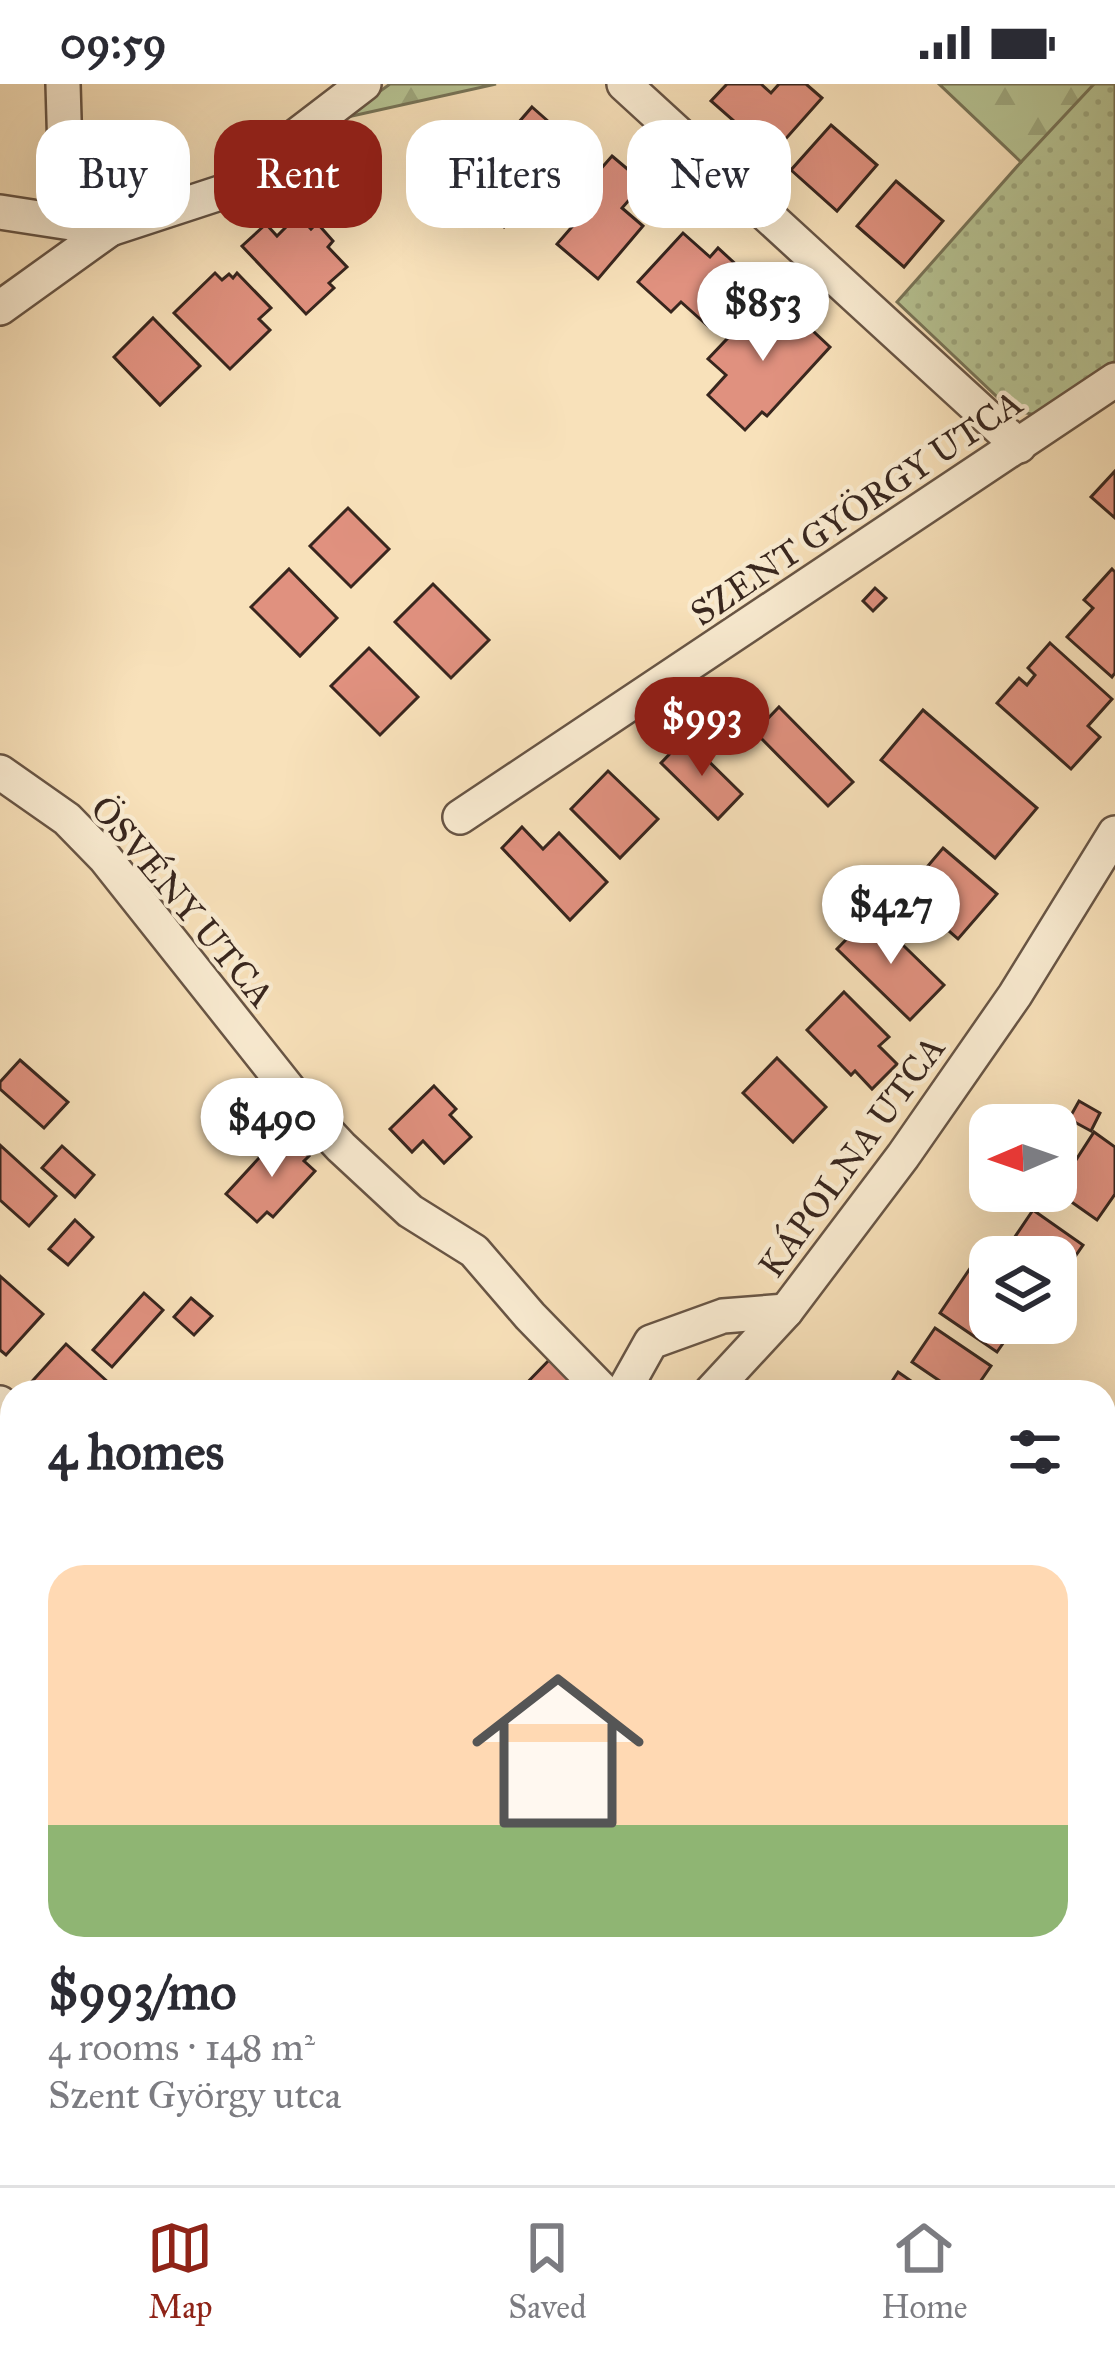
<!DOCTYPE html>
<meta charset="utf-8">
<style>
body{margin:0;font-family:"IM FELL Great Primer",serif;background:#f7f7f7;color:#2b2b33;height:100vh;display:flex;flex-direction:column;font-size:45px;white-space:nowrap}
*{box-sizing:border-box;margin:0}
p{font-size:39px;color:#7c7c81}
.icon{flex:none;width:66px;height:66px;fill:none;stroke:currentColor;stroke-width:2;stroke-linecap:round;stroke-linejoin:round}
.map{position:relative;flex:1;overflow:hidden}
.drawer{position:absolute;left:0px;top:1296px;width:1116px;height:807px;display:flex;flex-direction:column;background:#fff;border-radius:36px 36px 0 0;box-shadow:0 12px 48px #0002}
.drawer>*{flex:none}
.hud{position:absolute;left:36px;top:36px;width:1044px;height:108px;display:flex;gap:24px}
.needle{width:78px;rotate:268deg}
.tools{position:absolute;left:969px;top:1020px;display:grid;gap:24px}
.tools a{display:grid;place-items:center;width:108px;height:108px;border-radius:24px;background:#fff;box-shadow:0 12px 48px #0002;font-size:60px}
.price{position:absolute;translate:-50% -102px;padding:0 27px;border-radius:42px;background:#fff;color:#222;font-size:39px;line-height:78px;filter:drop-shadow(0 3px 6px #0008)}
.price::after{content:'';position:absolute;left:50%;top:72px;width:36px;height:27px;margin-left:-18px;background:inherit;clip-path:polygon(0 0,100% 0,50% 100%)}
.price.active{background:#8f2418;color:#fff}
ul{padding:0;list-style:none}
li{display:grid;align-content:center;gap:24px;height:636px;padding:0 48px}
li+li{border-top:3px solid #e1e1e2}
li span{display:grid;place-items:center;height:372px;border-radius:36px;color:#555}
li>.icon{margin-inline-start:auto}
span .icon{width:216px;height:216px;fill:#fffc;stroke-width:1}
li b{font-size:51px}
h2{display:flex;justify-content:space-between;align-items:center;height:144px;padding:0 48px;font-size:51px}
.chip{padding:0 42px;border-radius:36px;background:#fff;box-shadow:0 12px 48px #0002;font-size:42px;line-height:108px}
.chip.active{background:#8f2418;color:#fff}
.status{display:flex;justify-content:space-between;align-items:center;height:84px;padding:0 60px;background:#fff;direction:ltr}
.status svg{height:33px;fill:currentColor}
.menu{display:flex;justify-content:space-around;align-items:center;height:168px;border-top:3px solid #e1e1e2;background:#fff;font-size:33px;color:#7c7c81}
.menu a{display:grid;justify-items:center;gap:6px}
.menu .active{color:#8f2418}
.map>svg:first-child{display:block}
.grass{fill:url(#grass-dots);stroke:#787559;stroke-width:3}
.forest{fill:url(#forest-firs);stroke:#787559;stroke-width:3}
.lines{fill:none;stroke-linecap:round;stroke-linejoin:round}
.stream{stroke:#787f7c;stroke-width:9}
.building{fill:#e0917f;stroke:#38261e;stroke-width:3}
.minor-casing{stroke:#685545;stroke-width:38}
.minor{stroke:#faecd2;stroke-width:33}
.labels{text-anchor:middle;stroke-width:9;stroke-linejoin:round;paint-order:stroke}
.street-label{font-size:36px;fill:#38261e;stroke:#faecd2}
</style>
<div class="status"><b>09:59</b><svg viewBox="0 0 49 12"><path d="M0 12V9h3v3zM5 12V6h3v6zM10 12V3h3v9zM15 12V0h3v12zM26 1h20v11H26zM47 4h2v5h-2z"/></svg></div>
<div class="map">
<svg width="1115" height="2101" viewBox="0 0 1115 2101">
<defs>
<pattern id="grass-dots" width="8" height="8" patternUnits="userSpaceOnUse" patternTransform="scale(3)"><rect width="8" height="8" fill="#b7c494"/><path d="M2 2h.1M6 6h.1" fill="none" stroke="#9ea87f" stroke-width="1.8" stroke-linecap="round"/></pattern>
<pattern id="forest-firs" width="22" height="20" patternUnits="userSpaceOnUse" patternTransform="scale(3)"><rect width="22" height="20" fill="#b7c494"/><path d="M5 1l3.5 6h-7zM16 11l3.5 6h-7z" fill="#9ea87f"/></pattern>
</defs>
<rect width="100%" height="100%" fill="#f8e1ba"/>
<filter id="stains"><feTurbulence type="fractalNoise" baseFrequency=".00167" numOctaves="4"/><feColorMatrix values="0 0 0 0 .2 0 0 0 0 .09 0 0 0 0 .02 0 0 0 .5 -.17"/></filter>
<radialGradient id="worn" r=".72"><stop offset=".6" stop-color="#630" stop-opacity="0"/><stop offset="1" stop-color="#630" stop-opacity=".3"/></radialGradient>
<g class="grass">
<path d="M1044,0H1115V277L1036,331L1011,326L897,218L1021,78Z"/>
<path d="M1115,1831V1997L1104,1990V1845Z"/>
<path d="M1104,2013L1115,2020V2101H1079L1065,2091H1104Z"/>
</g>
<g class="forest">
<path d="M390,0H496L343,34Z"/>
<path d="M939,0H1094L1021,78Z"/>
</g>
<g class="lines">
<g class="stream">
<path d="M1104,1984L1115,1950"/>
<path d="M1103,2091L1104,2099"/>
</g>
</g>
<g class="building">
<path d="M727,0H761L771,9L779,0H806L822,14L766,77L736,50L742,44L711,17Z"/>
<path d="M532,23L566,53L534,88L545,98L504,143L455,99L494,56L499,61Z"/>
<path d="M831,41L877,81L837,127L791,86Z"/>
<path d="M612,72L644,99L622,124L643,142L598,195L557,160L597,114L585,103Z"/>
<path d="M896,97L943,137L904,183L857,142Z"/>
<path d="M298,131L311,145L317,139L333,157L328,163L347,183L329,199L334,204L306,230L242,162L266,140L277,152Z"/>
<path d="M683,149L710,173L718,164L752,195L709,243L681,218L671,228L638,198Z"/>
<path d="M215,189L222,196L229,190L233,194L237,189L271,224L259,235L270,246L230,285L174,229Z"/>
<path d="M763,217L790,243L798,233L830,263L767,332L762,328L745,346L708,311L726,291L708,275Z"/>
<path d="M153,234L200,282L160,321L114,273Z"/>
<path d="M1115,387V434L1091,413Z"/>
<path d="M348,424L389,465L351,503L310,462Z"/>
<path d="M289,485L337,534L300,572L251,523Z"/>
<path d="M1112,485L1115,488V589L1112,593L1067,553L1093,524L1084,516Z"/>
<path d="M433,500L489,556L451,594L395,538Z"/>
<path d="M875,504L886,514L873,527L863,517Z"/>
<path d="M1050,559L1112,615L1088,642L1100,653L1071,685L997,619L1019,594L1027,601L1035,591L1028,584Z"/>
<path d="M369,564L418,613L380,651L331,602Z"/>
<path d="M779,623L853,698L828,722L755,648Z"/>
<path d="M923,626L1037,724L995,774L881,676Z"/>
<path d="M685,654L742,710L718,735L661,679Z"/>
<path d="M608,687L658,735L620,774L571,725Z"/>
<path d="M522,743L543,765L559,749L607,798L570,836L502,764Z"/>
<path d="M943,764L997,810L958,855L905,809Z"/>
<path d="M871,830L944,901L910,936L837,865Z"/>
<path d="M844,908L889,953L879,962L897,980L872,1005L855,987L851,991L807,946Z"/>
<path d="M777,974L826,1023L793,1058L743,1009Z"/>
<path d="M20,976L68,1018L44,1044L0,1005V998Z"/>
<path d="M434,1002L456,1025L450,1031L471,1053L444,1079L423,1057L412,1068L390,1045Z"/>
<path d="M1079,1017L1100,1029L1091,1047L1069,1035Z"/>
<path d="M1094,1048L1115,1063V1110L1097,1136L1056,1107Z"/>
<path d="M279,1052L293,1064L296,1061L309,1072L304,1077L315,1087L273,1133L267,1128L257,1138L226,1110Z"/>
<path d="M0,1061L56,1112L29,1142L0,1116Z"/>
<path d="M62,1062L94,1091L75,1113L42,1084Z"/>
<path d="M1033,1126L1083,1161L1056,1200V1173H1009L1004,1169Z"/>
<path d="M75,1136L93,1153L68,1181L49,1165Z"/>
<path d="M973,1180L990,1191V1239H1017L997,1268L940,1229Z"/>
<path d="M0,1192L43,1230L6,1271L0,1266Z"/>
<path d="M144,1209L163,1226L112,1283L93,1266Z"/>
<path d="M191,1214L212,1232L194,1251L174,1233Z"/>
<path d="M935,1244L991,1282L973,1308H956L912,1278Z"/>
<path d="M66,1260L109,1299L101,1308H30L26,1304Z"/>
<path d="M551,1274L587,1308H518Z"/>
<path d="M898,1288L927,1308H885Z"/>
<path d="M1104,1562L1115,1572V1604L1104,1617Z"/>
<path d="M1104,1675L1115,1684L1113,1748L1104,1740Z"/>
<path d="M150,2091H211L213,2095L204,2101H140L138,2099Z"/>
<path d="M730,2091H816L817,2101H731Z"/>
</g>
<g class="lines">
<defs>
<g id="minor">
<path d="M63,0L67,137"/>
<path d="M624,0L1019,362"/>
<path d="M0,128L110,145L223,108L364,0"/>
<path d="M0,224L110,145"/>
<path d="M0,688L67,735L105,774L298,1017L341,1063L410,1127L474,1167L530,1232L604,1308"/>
<path d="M460,733L1115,296"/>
<path d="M623,1308L651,1258L723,1232L786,1227"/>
<path d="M711,1308L786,1227L903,1072L1015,911L1115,749"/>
<path d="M0,1319L12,1330"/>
<path d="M0,1458L12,1440"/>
<path d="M0,1932L12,1961"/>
<path d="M86,2091L92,2101"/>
<path d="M1030,2091L1046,2101"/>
<path d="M938,2101L943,2091"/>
</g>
</defs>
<use href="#minor" class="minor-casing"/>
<use href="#minor" class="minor"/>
</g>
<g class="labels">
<g class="street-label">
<text transform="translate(856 423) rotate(-34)" y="13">SZENT GYÖRGY UTCA</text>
<text transform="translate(183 817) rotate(50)" y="13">ÖSVÉNY UTCA</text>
<text transform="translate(851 1072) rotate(-54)" y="13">KÁPOLNA UTCA</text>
</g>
</g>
<rect width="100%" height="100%" filter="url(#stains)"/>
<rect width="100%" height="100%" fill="url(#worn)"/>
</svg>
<div class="tools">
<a><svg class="needle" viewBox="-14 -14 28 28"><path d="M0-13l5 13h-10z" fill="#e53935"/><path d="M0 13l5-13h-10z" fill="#7c7c81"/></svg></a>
<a><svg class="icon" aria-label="layers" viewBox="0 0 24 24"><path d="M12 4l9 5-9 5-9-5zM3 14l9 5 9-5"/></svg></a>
</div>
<b class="price" style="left:763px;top:280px">$853</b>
<b class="price active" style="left:702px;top:695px">$993</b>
<b class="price" style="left:891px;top:883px">$427</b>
<b class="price" style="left:272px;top:1096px">$490</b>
<div class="hud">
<a class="chip">Buy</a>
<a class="chip active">Rent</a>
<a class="chip">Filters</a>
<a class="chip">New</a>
</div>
<section class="drawer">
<h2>4 homes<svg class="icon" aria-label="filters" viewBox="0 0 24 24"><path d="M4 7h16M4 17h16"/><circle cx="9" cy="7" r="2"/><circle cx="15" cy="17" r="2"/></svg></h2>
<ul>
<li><span style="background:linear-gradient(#ffd9b3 70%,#8fb573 0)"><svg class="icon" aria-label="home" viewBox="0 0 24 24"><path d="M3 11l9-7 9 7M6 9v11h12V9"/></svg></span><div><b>$993/mo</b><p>4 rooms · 148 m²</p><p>Szent György utca</p></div></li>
</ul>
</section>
</div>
<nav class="menu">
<a class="active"><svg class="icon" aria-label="map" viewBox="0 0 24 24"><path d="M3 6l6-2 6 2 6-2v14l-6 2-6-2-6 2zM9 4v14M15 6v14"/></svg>Map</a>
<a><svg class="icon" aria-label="saved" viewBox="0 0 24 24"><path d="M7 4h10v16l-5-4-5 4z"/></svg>Saved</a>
<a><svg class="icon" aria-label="home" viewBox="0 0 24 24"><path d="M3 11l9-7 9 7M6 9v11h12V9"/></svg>Home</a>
</nav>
